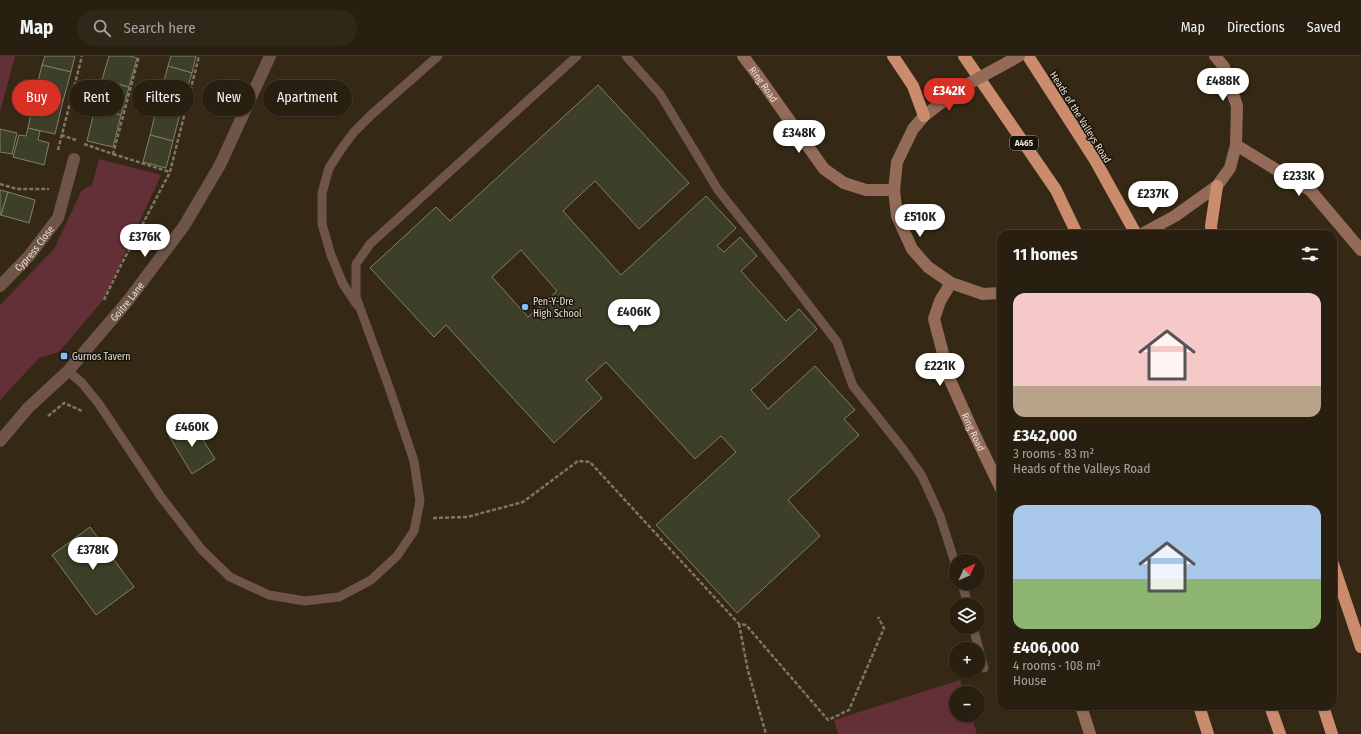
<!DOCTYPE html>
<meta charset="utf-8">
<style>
body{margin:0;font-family:"Fira Sans Condensed",sans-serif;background:#302719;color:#f1f3f6;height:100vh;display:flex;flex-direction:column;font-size:15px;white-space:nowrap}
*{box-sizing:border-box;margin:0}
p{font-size:13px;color:#a5a29f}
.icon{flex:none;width:22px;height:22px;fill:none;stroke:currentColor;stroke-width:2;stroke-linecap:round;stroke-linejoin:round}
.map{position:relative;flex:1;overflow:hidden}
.sheet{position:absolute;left:997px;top:174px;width:340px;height:480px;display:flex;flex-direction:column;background:#281f10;border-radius:12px;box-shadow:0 1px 3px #0004,0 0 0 1px #443d30}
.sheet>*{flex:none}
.guide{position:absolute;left:12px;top:24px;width:380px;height:36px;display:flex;gap:8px}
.needle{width:26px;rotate:45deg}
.tools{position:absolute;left:949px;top:498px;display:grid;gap:8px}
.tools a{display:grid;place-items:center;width:36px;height:36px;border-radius:50%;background:#281f10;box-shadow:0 1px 3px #0004,0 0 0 1px #443d30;font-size:20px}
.price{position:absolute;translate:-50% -34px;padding:0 9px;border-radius:14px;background:#fff;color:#222;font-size:13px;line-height:26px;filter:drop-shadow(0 1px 2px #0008)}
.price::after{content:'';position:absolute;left:50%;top:24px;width:12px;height:9px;margin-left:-6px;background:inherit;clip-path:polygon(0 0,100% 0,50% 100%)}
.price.active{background:#d93025;color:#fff}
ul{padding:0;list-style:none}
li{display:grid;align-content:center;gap:8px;height:212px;padding:0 16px}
li span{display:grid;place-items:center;height:124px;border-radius:12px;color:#555}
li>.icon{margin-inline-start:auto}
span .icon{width:72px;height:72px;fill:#fffc;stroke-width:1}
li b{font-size:17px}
h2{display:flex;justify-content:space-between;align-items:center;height:48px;padding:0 16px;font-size:17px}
.chip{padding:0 14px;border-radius:18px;background:#281f10;box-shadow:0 1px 3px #0004,0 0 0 1px #443d30;font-size:14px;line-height:36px}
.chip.active{background:#d93025;color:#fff}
header{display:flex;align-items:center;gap:24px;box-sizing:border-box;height:56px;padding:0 20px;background:#281f10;border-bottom:1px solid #443d30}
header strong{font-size:19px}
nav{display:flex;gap:22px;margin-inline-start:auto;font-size:14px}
.search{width:280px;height:36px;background:#302719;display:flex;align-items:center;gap:10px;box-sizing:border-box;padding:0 14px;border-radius:22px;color:#a5a29f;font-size:15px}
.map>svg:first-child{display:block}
.green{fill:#643038}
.building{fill:#3d3f28;stroke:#7d8167;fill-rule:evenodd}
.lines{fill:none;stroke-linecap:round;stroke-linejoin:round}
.path{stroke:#807564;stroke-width:2.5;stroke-dasharray:4 2;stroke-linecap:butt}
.lane{stroke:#6f5549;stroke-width:9}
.street{stroke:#6f5549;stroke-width:12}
.secondary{stroke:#946b58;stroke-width:12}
.highway{stroke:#cb8c6e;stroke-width:12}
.secondary-bridge{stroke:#946b58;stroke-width:12}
.poi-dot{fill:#82bcfa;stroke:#18130a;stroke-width:1.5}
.labels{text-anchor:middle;stroke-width:3;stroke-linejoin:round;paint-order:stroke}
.shield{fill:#18130a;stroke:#a9a296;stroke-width:1}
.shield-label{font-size:9px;font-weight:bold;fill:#e7dfd2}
.street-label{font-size:10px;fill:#e7dfd2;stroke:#18130a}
.poi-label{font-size:10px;fill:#e7dfd2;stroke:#18130a;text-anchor:start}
</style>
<header>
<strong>Map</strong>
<div class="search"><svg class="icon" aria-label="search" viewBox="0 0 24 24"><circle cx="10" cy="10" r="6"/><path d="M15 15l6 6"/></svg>Search here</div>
<nav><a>Map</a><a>Directions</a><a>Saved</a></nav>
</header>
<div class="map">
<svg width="1361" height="678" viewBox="0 0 1361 678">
<rect width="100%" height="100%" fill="#352915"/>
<g class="green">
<path d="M0,0H15L0,56Z"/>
<path d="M99,103L161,119L104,243L59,296L39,302L0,344V249L54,193L82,134L92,129Z"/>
<path d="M960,624L964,637H956V659H971L977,678H838L834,664Z"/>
</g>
<g class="building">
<path d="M45,0H75L71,16L42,9Z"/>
<path d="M109,0H130L137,2L129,31L102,24Z"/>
<path d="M171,0H196L192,17L168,10Z"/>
<path d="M42,9L71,16L63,45L35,38Z"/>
<path d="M168,10L192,17L182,50L159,43Z"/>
<path d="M102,24L129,31L121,59L95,52Z"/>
<path d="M598,29L689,127L639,173L595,125L563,155L621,219L706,140L736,172L717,190L724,196L740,181L757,200L741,215L786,265L799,253L817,273L751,334L768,353L815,310L855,354L844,363L859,379L788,444L820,480L737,557L656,469L736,396L721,380L695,403L606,306L586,324L602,342L554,387L446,269L434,281L370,212L436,151L450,165ZM521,194L557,235L528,261L492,221Z"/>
<path d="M35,38L63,45L55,78L28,72Z"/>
<path d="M159,43L182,50L173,85L150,79Z"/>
<path d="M95,52L121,59L113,91L87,85Z"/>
<path d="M28,72L40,75L38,84L49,87L44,109L13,101L19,79L26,80Z"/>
<path d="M0,73L17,77L12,98L0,96Z"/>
<path d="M150,79L173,85L166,112L143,106Z"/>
<path d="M0,134L8,136L1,159H0Z"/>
<path d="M8,136L35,144L29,167L1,159Z"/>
<path d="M192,366L215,403L192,418L169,380Z"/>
<path d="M90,471L134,531L96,559L52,499Z"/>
</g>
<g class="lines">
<g class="path">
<path d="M61,79L76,84"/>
<path d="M84,88L113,98L139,0"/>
<path d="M58,94L82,0"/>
<path d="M113,98L170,116"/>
<path d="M0,128L17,133H48V132"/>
<path d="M104,244L120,211L170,116L199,0"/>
<path d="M48,360L64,347L82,355L83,354"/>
<path d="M433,462L467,461L523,446L578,405L590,406L739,568L746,569L828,664L849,654L884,572L878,561"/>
<path d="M739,568L748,615L766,678"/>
</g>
<g class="lane">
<path d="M626,0L660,38L718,134L784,217L837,286L853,330L903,393L922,420L940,460L956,510"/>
<path d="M357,249L343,228L331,199L322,168V137L329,112L342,92L354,76L371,59L438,0"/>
<path d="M68,315L82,327L99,348L161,441L202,494L230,521L269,539L305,545L339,541L371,524L397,500L414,475L420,445L414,405L389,331L356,241V208L370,188L577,0"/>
<path d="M962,527L968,549"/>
<path d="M973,571L984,612"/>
</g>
<g class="street">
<path id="s1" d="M0,230L29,200L58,162L74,103"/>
<path id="s2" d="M0,385L28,352L68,315L127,246L184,170L220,109L270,0"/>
</g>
<g class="secondary">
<path id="s3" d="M743,0L758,20L824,113L844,127L866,134H894"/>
<path d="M959,33L924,60L913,73L897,106L894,134L897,160L912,193L928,211L951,227L983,238L1001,237"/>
<path d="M1236,89L1311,135L1361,194"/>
<path d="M1142,178L1175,160L1217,130L1230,112L1236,89L1237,50L1224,11L1215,0"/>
<path id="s4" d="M951,227L940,245L934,263L950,324L972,373L1001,433"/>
<path d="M1081,650L1090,678"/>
</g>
<g class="highway">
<path d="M893,0L913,30L924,60"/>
<path d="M964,0L1056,134L1077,178"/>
<path d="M1028,0L1095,104L1136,178"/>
<path d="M1212,178L1211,170L1217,130"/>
<path d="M1333,508L1361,591"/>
<path d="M1199,650L1208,678"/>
<path d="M1270,650L1280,678"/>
<path d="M1323,650L1332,678"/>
</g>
<path class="secondary-bridge" d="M959,33L1019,0"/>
</g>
<g class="poi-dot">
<circle cx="525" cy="251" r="4"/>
<rect x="60" y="296" width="8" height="8" rx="2"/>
</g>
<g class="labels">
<rect class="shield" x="1010" y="80" width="28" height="14" rx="3"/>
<g class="shield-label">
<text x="1024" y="90">A465</text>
</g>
<g class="street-label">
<text dy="4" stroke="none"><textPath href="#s3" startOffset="35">Ring Road</textPath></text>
<text transform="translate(1081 61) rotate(58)" y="4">Heads of the Valleys Road</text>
<text dy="4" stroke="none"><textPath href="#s1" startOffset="51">Cypress Close</textPath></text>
<text dy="4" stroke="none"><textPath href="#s2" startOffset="189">Goitre Lane</textPath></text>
<text dy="4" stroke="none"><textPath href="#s4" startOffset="160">Ring Road</textPath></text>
</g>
<g class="poi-label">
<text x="533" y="249">Pen-Y-Dre<tspan x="533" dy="12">High School</tspan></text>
<text x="72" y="304">Gurnos Tavern</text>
</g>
</g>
</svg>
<div class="tools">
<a><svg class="needle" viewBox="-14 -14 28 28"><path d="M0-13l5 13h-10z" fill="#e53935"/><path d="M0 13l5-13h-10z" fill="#a5a29f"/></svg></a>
<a><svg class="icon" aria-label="layers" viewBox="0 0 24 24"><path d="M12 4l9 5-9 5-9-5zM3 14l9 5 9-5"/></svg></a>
<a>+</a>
<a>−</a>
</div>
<b class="price" style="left:1223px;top:46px">£488K</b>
<b class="price active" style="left:949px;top:56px">£342K</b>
<b class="price" style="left:799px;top:98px">£348K</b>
<b class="price" style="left:1299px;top:141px">£233K</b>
<b class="price" style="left:1153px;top:159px">£237K</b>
<b class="price" style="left:920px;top:182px">£510K</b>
<b class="price" style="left:145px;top:202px">£376K</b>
<b class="price" style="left:634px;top:277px">£406K</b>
<b class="price" style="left:940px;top:331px">£221K</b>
<b class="price" style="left:192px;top:392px">£460K</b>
<b class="price" style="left:93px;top:515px">£378K</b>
<div class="guide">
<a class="chip active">Buy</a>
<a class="chip">Rent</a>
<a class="chip">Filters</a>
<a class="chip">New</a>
<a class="chip">Apartment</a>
</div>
<section class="sheet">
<h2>11 homes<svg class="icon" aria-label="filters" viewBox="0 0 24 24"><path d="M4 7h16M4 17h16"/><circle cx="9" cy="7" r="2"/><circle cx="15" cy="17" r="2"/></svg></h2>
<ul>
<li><span style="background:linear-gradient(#f6c9c9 75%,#b9a48a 0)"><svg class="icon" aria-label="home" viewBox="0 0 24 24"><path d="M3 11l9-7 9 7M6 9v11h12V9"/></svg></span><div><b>£342,000</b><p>3 rooms · 83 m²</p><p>Heads of the Valleys Road</p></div></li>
<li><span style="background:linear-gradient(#a9c7e8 60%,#8fb573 0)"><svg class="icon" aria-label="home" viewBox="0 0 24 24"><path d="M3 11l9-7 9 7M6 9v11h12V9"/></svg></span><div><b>£406,000</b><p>4 rooms · 108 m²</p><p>House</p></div></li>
</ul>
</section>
</div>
